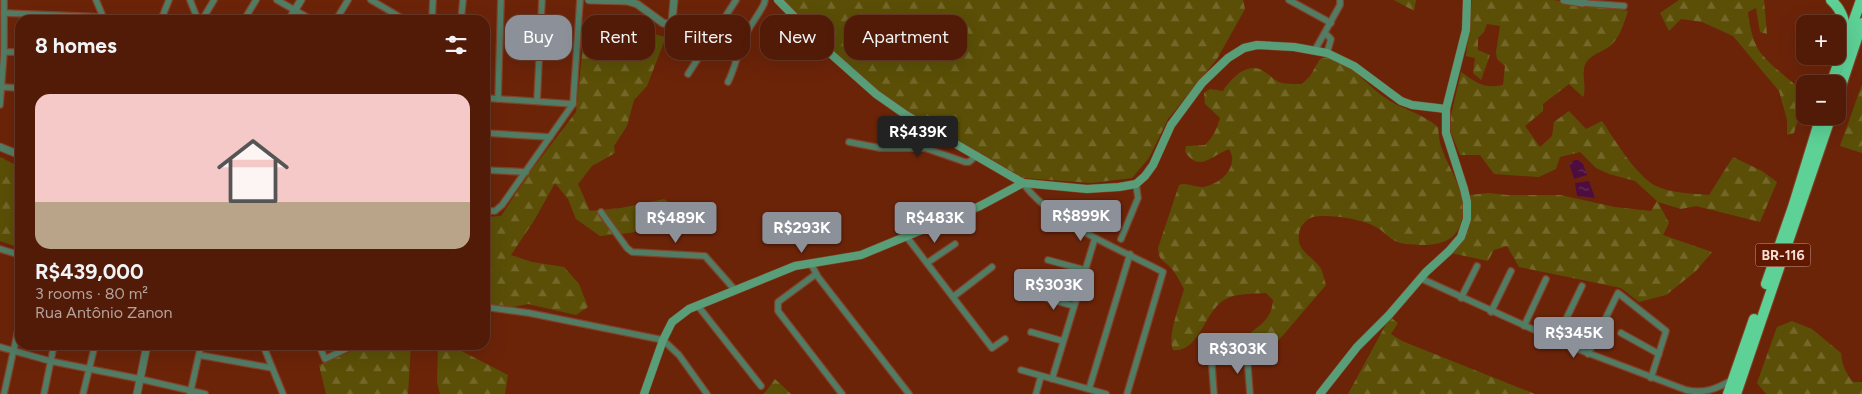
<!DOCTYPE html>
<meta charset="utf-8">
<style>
body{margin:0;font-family:Figtree,sans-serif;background:#5b2815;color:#f1f3f6;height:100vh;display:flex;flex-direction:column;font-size:19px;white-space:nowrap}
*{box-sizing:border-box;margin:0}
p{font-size:16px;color:#b4a19b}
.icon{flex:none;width:28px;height:28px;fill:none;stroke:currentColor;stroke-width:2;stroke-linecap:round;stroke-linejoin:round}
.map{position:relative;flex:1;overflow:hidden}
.drawer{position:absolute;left:15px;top:15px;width:475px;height:335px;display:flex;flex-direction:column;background:#511b07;border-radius:15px;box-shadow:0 5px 20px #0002,0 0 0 1px #673928}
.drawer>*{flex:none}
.banner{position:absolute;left:505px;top:15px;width:475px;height:45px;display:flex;gap:10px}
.fabs{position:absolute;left:1796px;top:15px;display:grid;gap:10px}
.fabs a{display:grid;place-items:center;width:50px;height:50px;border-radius:10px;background:#511b07;box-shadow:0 5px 20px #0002,0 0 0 1px #673928;font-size:25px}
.price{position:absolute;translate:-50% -42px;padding:0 11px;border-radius:5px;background:#8c9099;color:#fff;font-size:16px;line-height:32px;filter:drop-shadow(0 1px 2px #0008)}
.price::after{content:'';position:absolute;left:50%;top:30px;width:15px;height:11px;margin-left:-8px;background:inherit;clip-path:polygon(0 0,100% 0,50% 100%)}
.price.on{background:#222;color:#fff}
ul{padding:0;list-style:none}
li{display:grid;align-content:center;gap:10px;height:265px;padding:0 20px}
li span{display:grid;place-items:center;height:155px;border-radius:15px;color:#555}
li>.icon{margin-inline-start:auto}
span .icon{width:90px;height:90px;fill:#fffc;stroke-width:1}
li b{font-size:21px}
h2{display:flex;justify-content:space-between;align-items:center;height:60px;padding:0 20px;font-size:21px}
.pill{padding:0 18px;border-radius:15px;background:#511b07;box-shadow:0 5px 20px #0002,0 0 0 1px #673928;font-size:18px;line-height:45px}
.pill.on{background:#8c9099;color:#fff}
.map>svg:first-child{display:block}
.forest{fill:url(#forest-firs)}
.water{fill:url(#water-ripples)}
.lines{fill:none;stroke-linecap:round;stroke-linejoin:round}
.minor-casing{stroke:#83422a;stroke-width:8}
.tertiary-casing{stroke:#83422a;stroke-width:9}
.secondary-casing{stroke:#83422a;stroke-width:9}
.motorway-casing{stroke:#83422a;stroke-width:12}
.minor{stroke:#527d65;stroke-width:5.5}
.tertiary{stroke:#527d65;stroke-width:7}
.secondary{stroke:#589f79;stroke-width:8}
.motorway{stroke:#5dd196;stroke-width:10}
.labels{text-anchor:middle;stroke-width:5;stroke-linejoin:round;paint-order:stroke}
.shield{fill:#601800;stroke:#cba395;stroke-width:1}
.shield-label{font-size:14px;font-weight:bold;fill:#f9ded5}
</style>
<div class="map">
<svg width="1862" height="394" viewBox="0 0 1862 394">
<defs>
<pattern id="forest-firs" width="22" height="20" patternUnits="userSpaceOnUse" patternTransform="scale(1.25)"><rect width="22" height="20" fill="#5b4f07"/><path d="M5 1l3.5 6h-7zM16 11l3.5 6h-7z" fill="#73682a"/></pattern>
<pattern id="water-ripples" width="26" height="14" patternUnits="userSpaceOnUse" patternTransform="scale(1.25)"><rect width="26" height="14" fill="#4d0e3f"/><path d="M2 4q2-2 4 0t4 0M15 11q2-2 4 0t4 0" fill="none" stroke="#67315a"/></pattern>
</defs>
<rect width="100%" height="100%" fill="#6c2409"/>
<g class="forest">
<path d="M782,0H1243L1245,9L1217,59L1168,119L1149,158L1132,178L1091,183L1023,178L887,99L835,54Z"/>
<path d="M1394,0H1416L1414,11Z"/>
<path d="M1472,0H1553L1628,11C1624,23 1620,38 1610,46C1604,51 1595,53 1589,59C1578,70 1588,84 1583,97L1569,84L1543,104V111L1525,126L1540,147L1552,136L1554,122L1569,111L1586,129L1602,121C1614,139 1637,177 1656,186C1673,194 1692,193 1709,195L1733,157L1762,171L1777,182L1760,222L1696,206L1681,209L1658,202L1669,223L1663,235L1712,252L1696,271L1666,295L1639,302L1621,288L1519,267L1507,246L1494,250L1488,261L1451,253C1472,233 1470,223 1470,195L1488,193L1507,195H1560L1615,207L1651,211L1657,201L1635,181L1609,174L1596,168L1580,152L1560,157L1556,169L1539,177L1494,174L1480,155H1460L1451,133V115L1461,72C1477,83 1483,89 1503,85L1505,66L1497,59L1496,52L1500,26L1487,24L1484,32L1478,38V50L1490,55L1481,80L1473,73L1475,58L1466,56Z"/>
<path d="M1679,0H1764L1767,34L1760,32L1756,8L1748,12C1749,24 1752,37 1757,47C1761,58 1793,83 1803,91V103L1794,133L1787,135V120L1779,91L1733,36L1702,22L1681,19L1669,31L1660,13Z"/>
<path d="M619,25L666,37L647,86L634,100L627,126L614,146L615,153L592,166L578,184L590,211L621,208L664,199L676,208L671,222L630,233L600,236L576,219L568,199L555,183L535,219L511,255L532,262L564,267L579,284L588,307L576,315L528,304L508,308L485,302V217L501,216L530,172L576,112L585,26Z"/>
<path d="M1327,57C1355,65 1366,86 1390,101C1407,111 1421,113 1438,127C1439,134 1439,142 1442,149C1449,169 1463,187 1463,209C1462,238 1446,245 1420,245C1413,244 1404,245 1398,242C1389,239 1384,231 1376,227C1362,219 1329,214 1313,217C1306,219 1299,227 1299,234C1296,251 1312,256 1320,267C1323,272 1324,279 1326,285L1272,348L1261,351L1253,344L1250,333C1263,324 1272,317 1273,300L1266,293C1253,294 1235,293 1224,300C1204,312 1199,353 1173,350C1167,337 1180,304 1184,289C1180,282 1176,273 1171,268C1163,259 1159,262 1158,248L1179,185C1186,182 1194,187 1202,187C1215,186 1232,174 1232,160C1233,156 1230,152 1229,149C1212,155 1200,173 1185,152L1186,146L1205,145C1213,137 1217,129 1220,118L1205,104L1204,93L1210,89L1223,91C1231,78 1249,60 1265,72C1271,76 1275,81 1282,83C1288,84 1295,84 1302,84L1310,76L1320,59Z"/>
<path d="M1862,84V153L1840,146Z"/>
<path d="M0,157L20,167V248L0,241Z"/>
<path d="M1390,317L1398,323L1391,334L1402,341L1535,394H1348Z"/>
<path d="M1792,321L1812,329L1841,353C1842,365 1845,372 1853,382H1862V394H1766L1757,383L1777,327Z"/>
<path d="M354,345H411L408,394H326L319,365L350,352Z"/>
<path d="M438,345H450L508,375L505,394H440L437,382Z"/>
<path d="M775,379L791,394H764Z"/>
</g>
<g class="water">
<path d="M1575,160H1578L1583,164L1587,175L1574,179L1569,163Z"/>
<path d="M1589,181L1595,198L1577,196L1575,183Z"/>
</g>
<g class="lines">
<defs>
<g id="minor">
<path d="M96,0L104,19"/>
<path d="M190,0L198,20"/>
<path d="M277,0L312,20"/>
<path d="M371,0L405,20"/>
<path d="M1289,0L1331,23"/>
<path d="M1583,3L1624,6"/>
<path d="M4,13L103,17"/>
<path d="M161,20L169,0"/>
<path d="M202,20L214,0"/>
<path d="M244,20L256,0"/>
<path d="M336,20L348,0"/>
<path d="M432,20L433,0"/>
<path d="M461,20L463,0"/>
<path d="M1325,33L1331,39L1327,53"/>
<path d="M1315,50L1340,5V0"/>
<path d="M4,52H20"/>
<path d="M688,74L736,0"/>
<path d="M728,82C736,66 738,50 746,34C751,24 759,14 764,4L765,0"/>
<path d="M1,87L20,88"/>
<path d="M485,98L573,104"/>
<path d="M498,99L501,0"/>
<path d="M537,101L542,0"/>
<path d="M0,105L4,52V0"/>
<path d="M485,133L550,137"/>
<path d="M849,142L880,148H925L965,162H969L977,155"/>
<path d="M485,170L526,172"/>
<path d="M1023,183C1051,223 1120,249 1163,272L1127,394"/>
<path d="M485,211H495L502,205L573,104L580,0"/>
<path d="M601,212L627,248L632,252L705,256L735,290"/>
<path d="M906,236L992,348L1005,339"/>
<path d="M1121,239L1138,198L1136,184"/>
<path d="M0,249L20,255"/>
<path d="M1048,260L1085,270"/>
<path d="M927,263L955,244"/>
<path d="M811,264L818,277L909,394"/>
<path d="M816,274L778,302V311L842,394"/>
<path d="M1420,278L1572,347L1686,390C1704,394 1716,389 1732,380"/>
<path d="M1039,296L1074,306"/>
<path d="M953,297L992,267"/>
<path d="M1461,298L1477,266"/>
<path d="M698,306L761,386"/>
<path d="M485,307L529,313L663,340L679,355L707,394"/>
<path d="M1491,312L1511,271"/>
<path d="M1524,326L1546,279"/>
<path d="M1031,332L1063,341"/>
<path d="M1621,333L1659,354"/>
<path d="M1210,339L1214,394"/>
<path d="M1556,340L1582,286"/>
<path d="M263,345L283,394"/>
<path d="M319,345L325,359L348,348L350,345"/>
<path d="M0,347L50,361L140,379L205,394"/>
<path d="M1588,354L1618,293L1666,331L1651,378"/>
<path d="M199,355L272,368"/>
<path d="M1247,355L1250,394"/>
<path d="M1021,370L1106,394"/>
<path d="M1052,379L1095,238"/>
<path d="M1089,389L1130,254"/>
<path d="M4,394L20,321"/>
<path d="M44,394L54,345"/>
<path d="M83,394L95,345"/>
<path d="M190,394L201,345"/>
<path d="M1036,394L1041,376"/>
</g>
<g id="tertiary">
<path d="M589,0L627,1L637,4L663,23L668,24L672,21L674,0"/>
<path d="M1564,0L1583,3L1584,0"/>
<path d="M289,20L301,0"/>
<path d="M0,147L20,155"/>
<path d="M137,394L147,345"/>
</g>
<g id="secondary">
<path d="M778,0L832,55L876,94L906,115L1023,183L1087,189L1119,187L1136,184L1145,176L1153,165L1171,125L1202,83L1228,58L1244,48L1257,45L1294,47L1327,53L1354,66L1401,101L1412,105L1446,109"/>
<path d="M644,394L663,340L672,322L689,309L795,266L861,255L980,206L1023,183"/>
<path d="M1320,394L1357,347L1389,315L1426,272L1449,251L1461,237L1467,219V202L1464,189L1446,133V109L1466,30L1467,0"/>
</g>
<g id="motorway">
<path d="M1831,0C1843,11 1845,22 1846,37"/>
<path d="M1831,84L1861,0"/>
<path d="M1838,95L1862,23"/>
<path d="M1766,284L1793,207L1821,116"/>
<path d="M1728,394L1754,319"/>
<path d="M1736,394L1831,116"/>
</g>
</defs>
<use href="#minor" class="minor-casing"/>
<use href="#tertiary" class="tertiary-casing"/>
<use href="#secondary" class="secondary-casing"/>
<use href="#motorway" class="motorway-casing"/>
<use href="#minor" class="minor"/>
<use href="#tertiary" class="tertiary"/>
<use href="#secondary" class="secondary"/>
<use href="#motorway" class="motorway"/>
</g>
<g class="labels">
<rect class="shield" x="1755.5" y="243.5" width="55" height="23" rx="4"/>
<g class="shield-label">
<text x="1783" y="260">BR-116</text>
</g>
</g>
</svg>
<div class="fabs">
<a>+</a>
<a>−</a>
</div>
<b class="price on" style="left:918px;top:158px">R$439K</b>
<b class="price" style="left:1081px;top:242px">R$899K</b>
<b class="price" style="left:676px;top:244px">R$489K</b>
<b class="price" style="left:935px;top:244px">R$483K</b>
<b class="price" style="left:802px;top:254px">R$293K</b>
<b class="price" style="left:1054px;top:311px">R$303K</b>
<b class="price" style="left:1574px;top:359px">R$345K</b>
<b class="price" style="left:1238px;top:375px">R$303K</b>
<div class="banner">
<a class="pill on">Buy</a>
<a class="pill">Rent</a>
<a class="pill">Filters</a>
<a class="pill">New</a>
<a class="pill">Apartment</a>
</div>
<section class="drawer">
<h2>8 homes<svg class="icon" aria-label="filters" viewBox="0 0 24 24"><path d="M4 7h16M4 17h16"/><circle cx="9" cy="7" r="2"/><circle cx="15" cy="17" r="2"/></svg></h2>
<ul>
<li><span style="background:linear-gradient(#f6c9c9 70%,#b9a48a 0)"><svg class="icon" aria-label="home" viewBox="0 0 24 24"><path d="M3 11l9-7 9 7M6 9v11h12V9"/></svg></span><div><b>R$439,000</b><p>3 rooms · 80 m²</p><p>Rua Antônio Zanon</p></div></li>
</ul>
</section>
</div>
